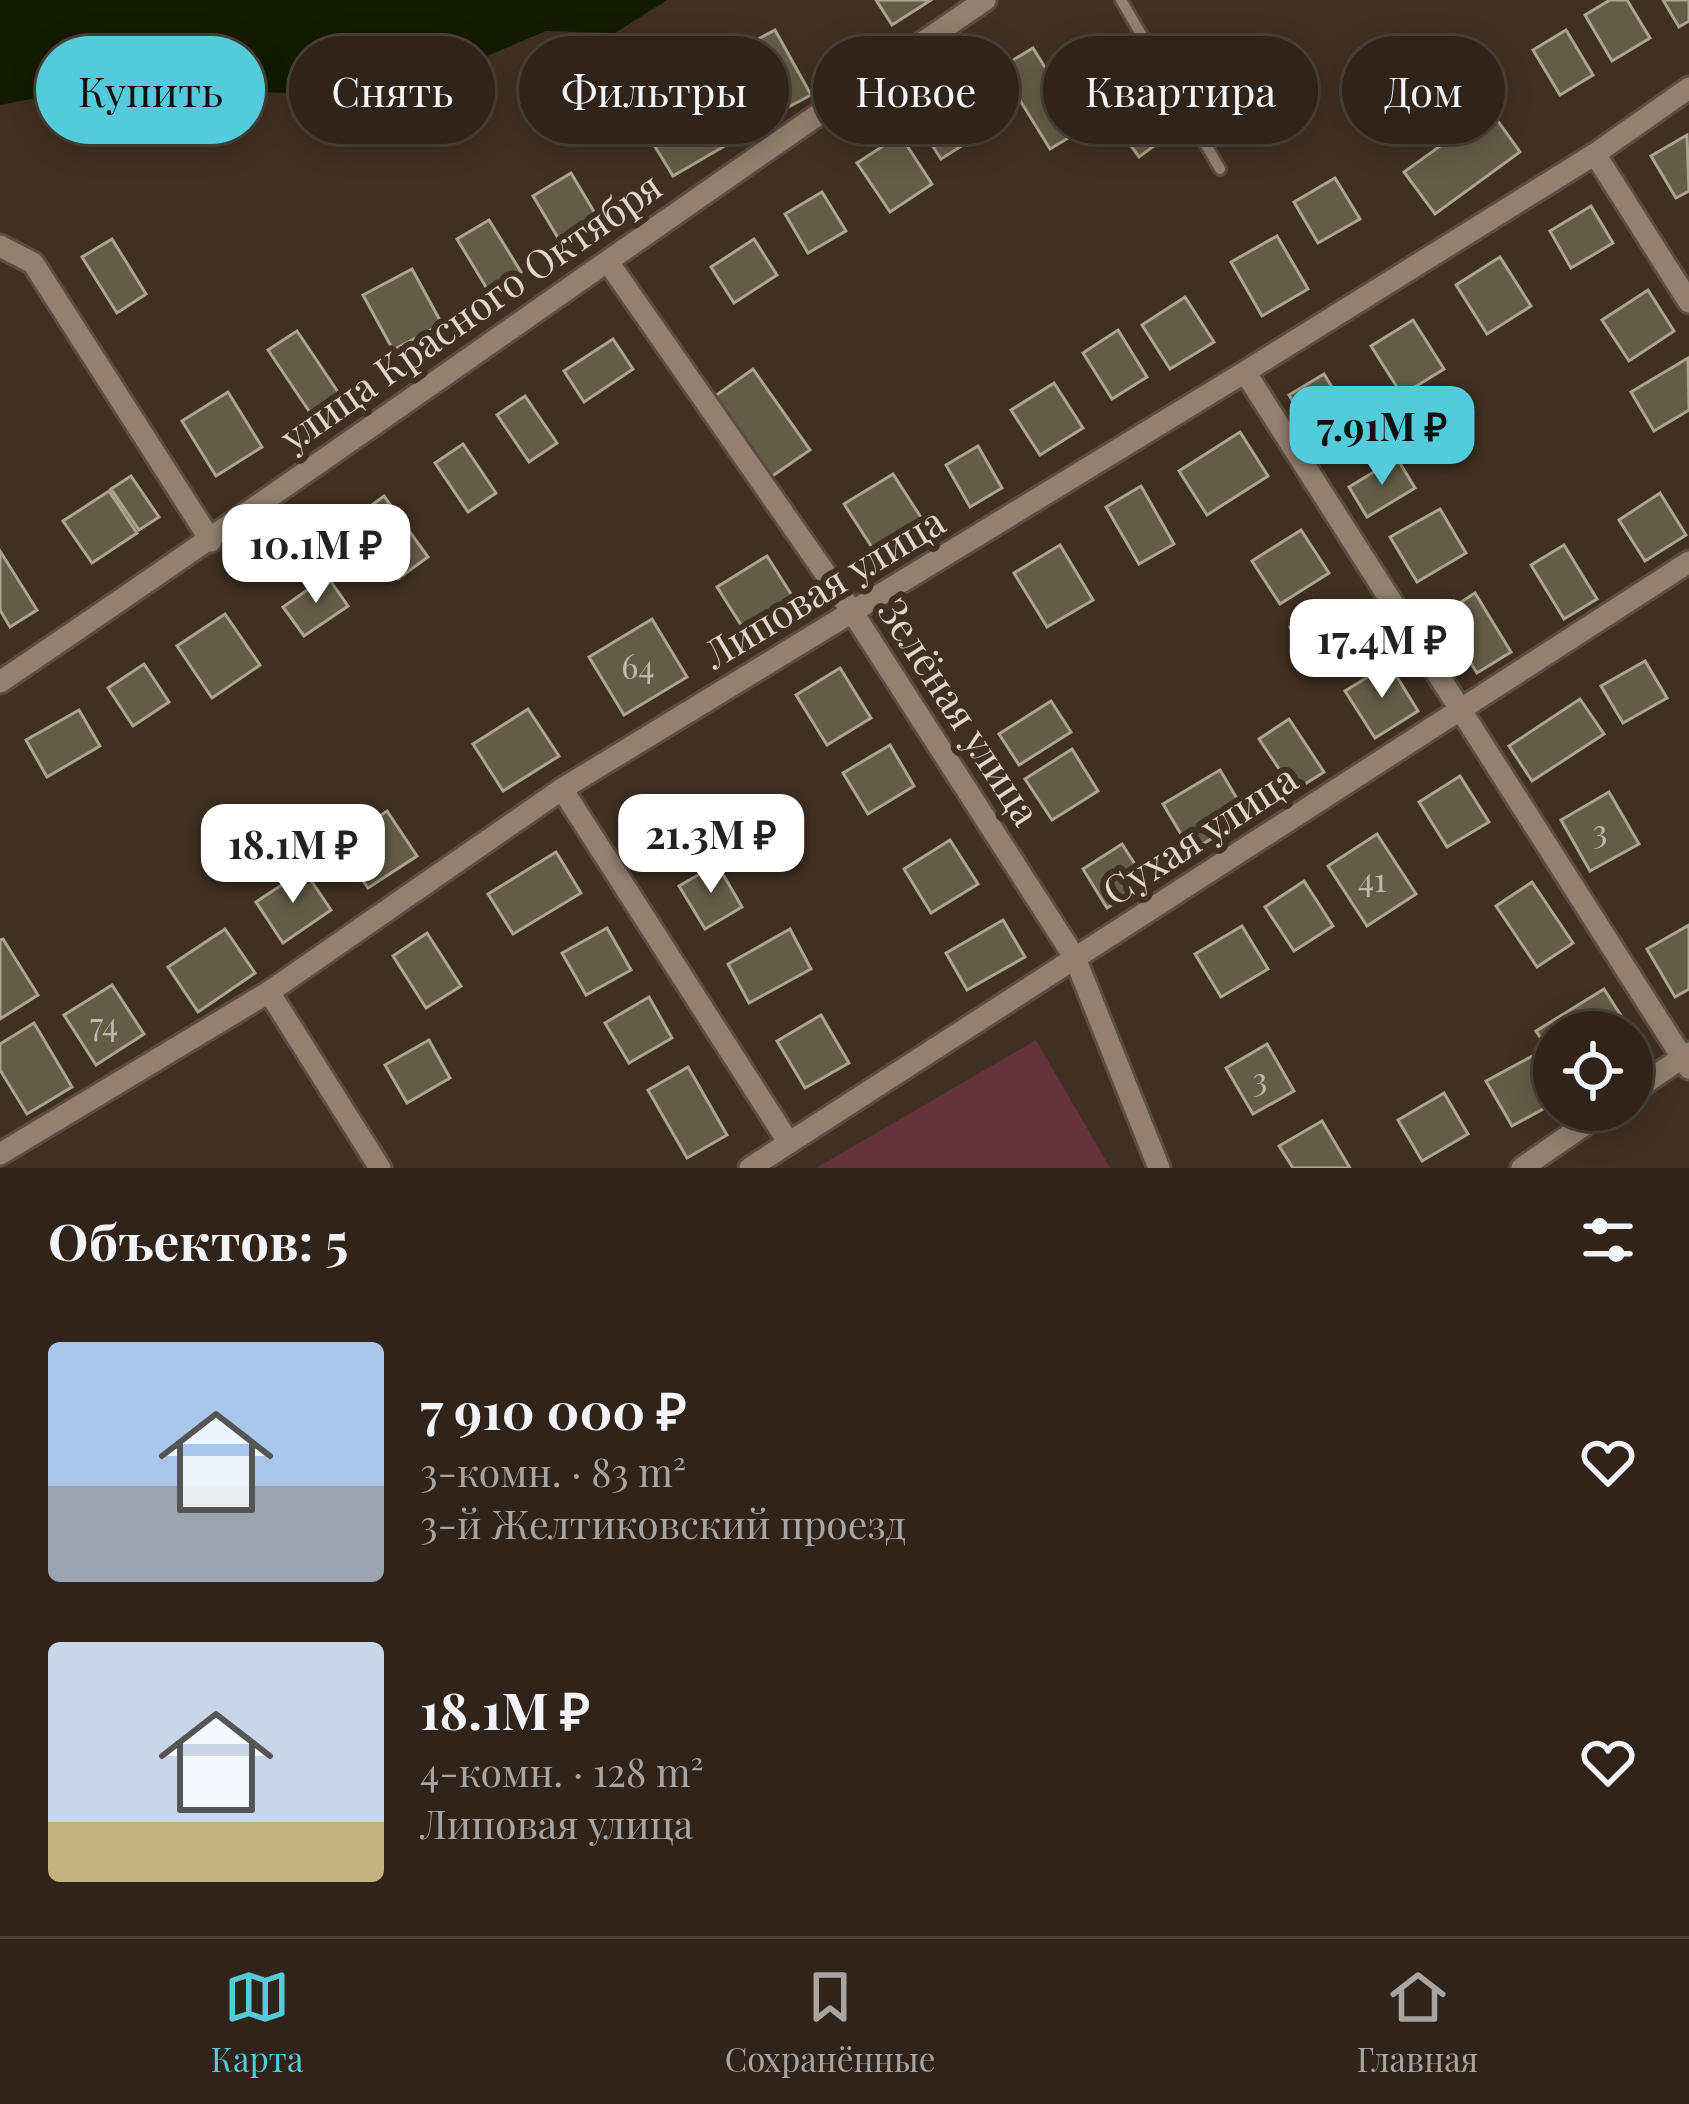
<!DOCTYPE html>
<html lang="ru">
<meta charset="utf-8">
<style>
body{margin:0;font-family:"Playfair Display",serif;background:#382c23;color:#f1f3f6;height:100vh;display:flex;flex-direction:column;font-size:45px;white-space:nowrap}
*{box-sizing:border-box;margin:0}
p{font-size:39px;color:#a8a4a2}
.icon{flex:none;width:66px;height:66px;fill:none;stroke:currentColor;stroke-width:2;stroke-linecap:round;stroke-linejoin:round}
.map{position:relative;height:1168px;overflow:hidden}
.details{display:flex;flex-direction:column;background:#30241a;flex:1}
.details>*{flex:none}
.top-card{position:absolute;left:36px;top:36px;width:1617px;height:108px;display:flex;gap:24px}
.controls{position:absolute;left:1533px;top:1011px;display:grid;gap:24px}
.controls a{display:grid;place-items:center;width:120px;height:120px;border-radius:50%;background:#30241a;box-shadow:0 6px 30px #0003,0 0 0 3px #4b4139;font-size:60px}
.price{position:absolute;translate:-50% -102px;padding:0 27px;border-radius:24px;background:#fff;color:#222;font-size:39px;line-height:78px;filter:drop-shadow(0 3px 6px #0008)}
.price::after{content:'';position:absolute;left:50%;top:72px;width:36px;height:27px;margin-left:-18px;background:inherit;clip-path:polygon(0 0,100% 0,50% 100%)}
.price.selected{background:#53cbdb;color:#111}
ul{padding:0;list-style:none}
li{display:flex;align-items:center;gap:36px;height:300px;padding:0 48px}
li span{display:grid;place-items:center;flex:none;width:336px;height:240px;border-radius:12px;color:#555}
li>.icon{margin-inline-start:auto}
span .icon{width:144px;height:144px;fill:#fffc;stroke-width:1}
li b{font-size:51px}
h2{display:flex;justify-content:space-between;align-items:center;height:144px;padding:0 48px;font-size:51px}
.tag{padding:0 42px;border-radius:54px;background:#30241a;box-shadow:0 6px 30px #0003,0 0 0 3px #4b4139;font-size:42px;line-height:108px}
.tag.selected{background:#53cbdb;color:#111}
.tab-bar{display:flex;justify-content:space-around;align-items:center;height:168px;border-top:3px solid #4b4139;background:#30241a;font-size:33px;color:#a8a4a2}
.tab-bar a{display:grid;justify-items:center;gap:6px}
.tab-bar .selected{color:#53cbdb}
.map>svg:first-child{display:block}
.green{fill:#65333e}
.water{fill:#141b00}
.building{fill:#635d48;stroke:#aca58e;stroke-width:3}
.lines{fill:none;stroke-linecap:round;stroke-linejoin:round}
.lane-casing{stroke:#5a4d41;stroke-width:16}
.street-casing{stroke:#5a4d41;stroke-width:27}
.lane{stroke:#938070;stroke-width:10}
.street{stroke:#938070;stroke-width:21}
.labels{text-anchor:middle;stroke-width:12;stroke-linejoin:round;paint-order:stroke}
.number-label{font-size:33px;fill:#c1b8ac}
.street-label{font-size:39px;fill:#e0d6cd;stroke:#403022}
</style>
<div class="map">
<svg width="1689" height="1168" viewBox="0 0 1689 1168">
<rect width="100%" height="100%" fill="#403022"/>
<path class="green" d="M1036,1040L1110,1168H816Z"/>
<path class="water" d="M0,0H667L615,33L546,31L444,74L328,95L219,90L154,95L92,116L31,99L0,105Z"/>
<g class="building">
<path d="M876,0H931L892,25Z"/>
<path d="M1610,0H1627L1650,38L1612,61L1585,15Z"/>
<path d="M1663,0H1689V21L1679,27Z"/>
<path d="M775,30L811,95L766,119L730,54Z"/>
<path d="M1566,30L1593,75L1560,95L1533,50Z"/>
<path d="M1033,48L1083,129L1050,149L1000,68Z"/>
<path d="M1282,66L1309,105L1251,145L1224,105Z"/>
<path d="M962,88L988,129L941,159L915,118Z"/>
<path d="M1143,99L1169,135L1139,157L1113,121Z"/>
<path d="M706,107L728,144L673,176L651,140Z"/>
<path d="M1490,110L1520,152L1435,214L1404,172Z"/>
<path d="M900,135L932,184L890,212L857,163Z"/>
<path d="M1687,135L1689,191L1676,198L1651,156Z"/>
<path d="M571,173L599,220L561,243L533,196Z"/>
<path d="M1335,178L1360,219L1318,243L1294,202Z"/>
<path d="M822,192L846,231L808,253L785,214Z"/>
<path d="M1591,206L1613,243L1571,268L1550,231Z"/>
<path d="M489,220L521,272L489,292L457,239Z"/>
<path d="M1277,236L1308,289L1262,316L1231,262Z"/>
<path d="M112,239L146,294L117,313L82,257Z"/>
<path d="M754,239L777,275L734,303L711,267Z"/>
<path d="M1500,257L1531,306L1487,334L1456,285Z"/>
<path d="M412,269L442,324L393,350L363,295Z"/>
<path d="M1648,290L1674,331L1629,361L1602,320Z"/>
<path d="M1185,297L1214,342L1170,369L1142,325Z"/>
<path d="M1413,320L1444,369L1402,395L1371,346Z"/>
<path d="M1118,330L1147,377L1112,399L1083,353Z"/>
<path d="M297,331L342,398L313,417L268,350Z"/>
<path d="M613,339L633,369L584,402L564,371Z"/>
<path d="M1688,358L1689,410L1654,431L1631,392Z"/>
<path d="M753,369L810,450L771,477L715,396Z"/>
<path d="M1324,374L1356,427L1321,448L1289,395Z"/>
<path d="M1054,383L1083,428L1040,455L1011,410Z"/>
<path d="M228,392L262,447L216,476L182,421Z"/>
<path d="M525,396L557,443L529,462L497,415Z"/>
<path d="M1240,432L1268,476L1207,515L1179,471Z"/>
<path d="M463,444L496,493L468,512L435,463Z"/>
<path d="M978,446L1002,488L970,507L946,465Z"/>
<path d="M1397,458L1415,488L1367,517L1349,487Z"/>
<path d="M893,474L924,522L875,552L844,504Z"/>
<path d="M131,476L159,517L139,530L111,489Z"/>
<path d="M1141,486L1174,544L1139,564L1106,507Z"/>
<path d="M109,491L137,533L92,563L63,521Z"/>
<path d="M1660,493L1686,535L1645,561L1619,520Z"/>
<path d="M384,496L428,557L398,579L353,519Z"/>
<path d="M1440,509L1466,553L1417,582L1390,537Z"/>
<path d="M1301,530L1329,573L1280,604L1252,561Z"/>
<path d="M1060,545L1093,600L1047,627L1014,573Z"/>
<path d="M1564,545L1597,599L1564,619L1531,565Z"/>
<path d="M0,551L37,610L10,627L0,610Z"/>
<path d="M767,556L798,605L748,636L717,587Z"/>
<path d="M327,576L348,606L304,636L283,607Z"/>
<path d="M1475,593L1511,652L1477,673L1441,615Z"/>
<path d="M1330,601L1356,641L1316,667L1290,627Z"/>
<path d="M225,614L260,665L212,698L177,646Z"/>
<path d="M652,619L687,677L624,715L589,657Z"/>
<path d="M1645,661L1667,698L1623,723L1601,686Z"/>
<path d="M144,664L169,702L133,726L108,688Z"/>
<path d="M1389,664L1418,711L1375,738L1345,691Z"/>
<path d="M840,668L871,718L827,745L796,695Z"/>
<path d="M1580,699L1604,734L1532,781L1509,746Z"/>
<path d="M1051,701L1071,732L1019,765L999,734Z"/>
<path d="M528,709L559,756L503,791L473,744Z"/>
<path d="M79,710L100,746L47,777L26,740Z"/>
<path d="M1289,719L1324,772L1294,791L1259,739Z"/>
<path d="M890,745L914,786L868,814L843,773Z"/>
<path d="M1072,749L1098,791L1052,820L1025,779Z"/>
<path d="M1220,770L1248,817L1191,851L1163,804Z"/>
<path d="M1460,776L1489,822L1447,847L1419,802Z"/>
<path d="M1609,792L1639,844L1590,871L1561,820Z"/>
<path d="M387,811L417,856L368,888L338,844Z"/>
<path d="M1377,834L1416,894L1367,926L1328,866Z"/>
<path d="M950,840L978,884L931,913L904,869Z"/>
<path d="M1122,844L1147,883L1107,908L1083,869Z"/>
<path d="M556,852L581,893L513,934L488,894Z"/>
<path d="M717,864L742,907L705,929L679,886Z"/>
<path d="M304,870L331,910L283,943L256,902Z"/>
<path d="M1304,881L1333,926L1294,951L1265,907Z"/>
<path d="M1532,882L1573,943L1537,967L1496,906Z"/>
<path d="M1003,920L1025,957L967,990L946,953Z"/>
<path d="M1689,925V989L1675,997L1647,949Z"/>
<path d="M1242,926L1268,969L1221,997L1195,954Z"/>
<path d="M607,928L631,970L586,995L562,953Z"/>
<path d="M225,929L255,973L198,1012L168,967Z"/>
<path d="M790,929L811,969L749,1003L728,964Z"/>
<path d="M427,933L461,986L426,1008L393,956Z"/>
<path d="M3,939L38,995L0,1019V940Z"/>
<path d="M112,985L144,1034L96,1065L64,1015Z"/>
<path d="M1604,989L1629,1028L1623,1032H1554V1059L1536,1031Z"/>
<path d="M649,997L672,1038L629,1063L605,1023Z"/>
<path d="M821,1015L849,1063L805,1088L777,1041Z"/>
<path d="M34,1023L72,1087L27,1114L0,1070V1044Z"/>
<path d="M429,1040L450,1078L407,1103L385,1065Z"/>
<path d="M1267,1044L1294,1091L1253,1114L1226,1068Z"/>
<path d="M1536,1054L1554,1087V1103L1512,1126L1486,1081Z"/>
<path d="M688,1067L727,1135L687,1158L648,1090Z"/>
<path d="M1444,1093L1468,1134L1422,1161L1398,1120Z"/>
<path d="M1322,1121L1350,1168H1293L1279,1146Z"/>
</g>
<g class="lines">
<defs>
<path id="lane" d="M1121,0L1220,169"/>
<g id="street">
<path d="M1595,154L1689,302"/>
<path d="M0,246L33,263L211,541"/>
<path d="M608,262L853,613L1075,958L1159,1168"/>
<path d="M1245,372L1689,1068"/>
<path d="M0,682C331,459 654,225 985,0"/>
<path d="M562,789L789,1143"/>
<path d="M269,992L380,1168"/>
<path d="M1632,1092L1689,1053"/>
<path d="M0,1154L269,992L562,789L1245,372L1595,154L1689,88"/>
<path d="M750,1168L1689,562"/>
<path d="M1522,1168L1606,1110"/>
</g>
</defs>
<use href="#lane" class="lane-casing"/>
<use href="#street" class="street-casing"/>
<use href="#lane" class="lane"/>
<use href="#street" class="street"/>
</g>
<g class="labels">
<g class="number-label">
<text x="638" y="679">64</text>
<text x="1600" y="844">3</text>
<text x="1372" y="892">41</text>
<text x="104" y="1037">74</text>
<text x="1260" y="1092">3</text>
</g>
<g class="street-label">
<text transform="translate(471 312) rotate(-35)" y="14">улица Красного Октября</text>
<text transform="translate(824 588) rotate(-31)" y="14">Липовая улица</text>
<text transform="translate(959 712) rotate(57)" y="14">Зелёная улица</text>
<text transform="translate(1200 835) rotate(-33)" y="14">Сухая улица</text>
</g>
</g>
</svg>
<div class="controls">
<a><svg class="icon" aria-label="locate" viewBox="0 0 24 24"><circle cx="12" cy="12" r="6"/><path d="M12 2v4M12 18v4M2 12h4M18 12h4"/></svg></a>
</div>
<b class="price selected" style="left:1382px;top:488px">7.91M ₽</b>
<b class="price" style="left:316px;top:606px">10.1M ₽</b>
<b class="price" style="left:1382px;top:701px">17.4M ₽</b>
<b class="price" style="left:711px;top:896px">21.3M ₽</b>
<b class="price" style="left:293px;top:906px">18.1M ₽</b>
<div class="top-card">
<a class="tag selected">Купить</a>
<a class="tag">Снять</a>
<a class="tag">Фильтры</a>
<a class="tag">Новое</a>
<a class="tag">Квартира</a>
<a class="tag">Дом</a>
</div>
</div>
<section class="details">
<h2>Объектов: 5<svg class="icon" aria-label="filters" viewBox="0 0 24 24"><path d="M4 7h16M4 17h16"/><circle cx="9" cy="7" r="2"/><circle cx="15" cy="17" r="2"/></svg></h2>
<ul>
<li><span style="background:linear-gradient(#a9c7e8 60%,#9aa5b1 0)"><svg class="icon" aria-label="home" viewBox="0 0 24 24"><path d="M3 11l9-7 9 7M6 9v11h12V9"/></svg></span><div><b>7 910 000 ₽</b><p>3-комн. · 83 m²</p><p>3-й Желтиковский проезд</p></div><svg class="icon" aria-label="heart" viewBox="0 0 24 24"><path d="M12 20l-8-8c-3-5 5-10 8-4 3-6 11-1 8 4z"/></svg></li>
<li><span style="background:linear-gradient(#c9d6e8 75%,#c2b280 0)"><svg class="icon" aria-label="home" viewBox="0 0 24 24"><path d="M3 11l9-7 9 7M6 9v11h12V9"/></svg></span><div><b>18.1M ₽</b><p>4-комн. · 128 m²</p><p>Липовая улица</p></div><svg class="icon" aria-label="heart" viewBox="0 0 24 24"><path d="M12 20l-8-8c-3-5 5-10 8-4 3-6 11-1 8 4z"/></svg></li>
</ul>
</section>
<nav class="tab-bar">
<a class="selected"><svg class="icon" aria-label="map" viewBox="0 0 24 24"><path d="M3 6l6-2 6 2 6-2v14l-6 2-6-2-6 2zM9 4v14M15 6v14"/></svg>Карта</a>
<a><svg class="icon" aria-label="saved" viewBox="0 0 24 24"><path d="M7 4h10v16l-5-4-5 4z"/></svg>Сохранённые</a>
<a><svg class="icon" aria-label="home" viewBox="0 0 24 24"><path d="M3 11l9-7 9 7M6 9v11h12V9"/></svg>Главная</a>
</nav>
